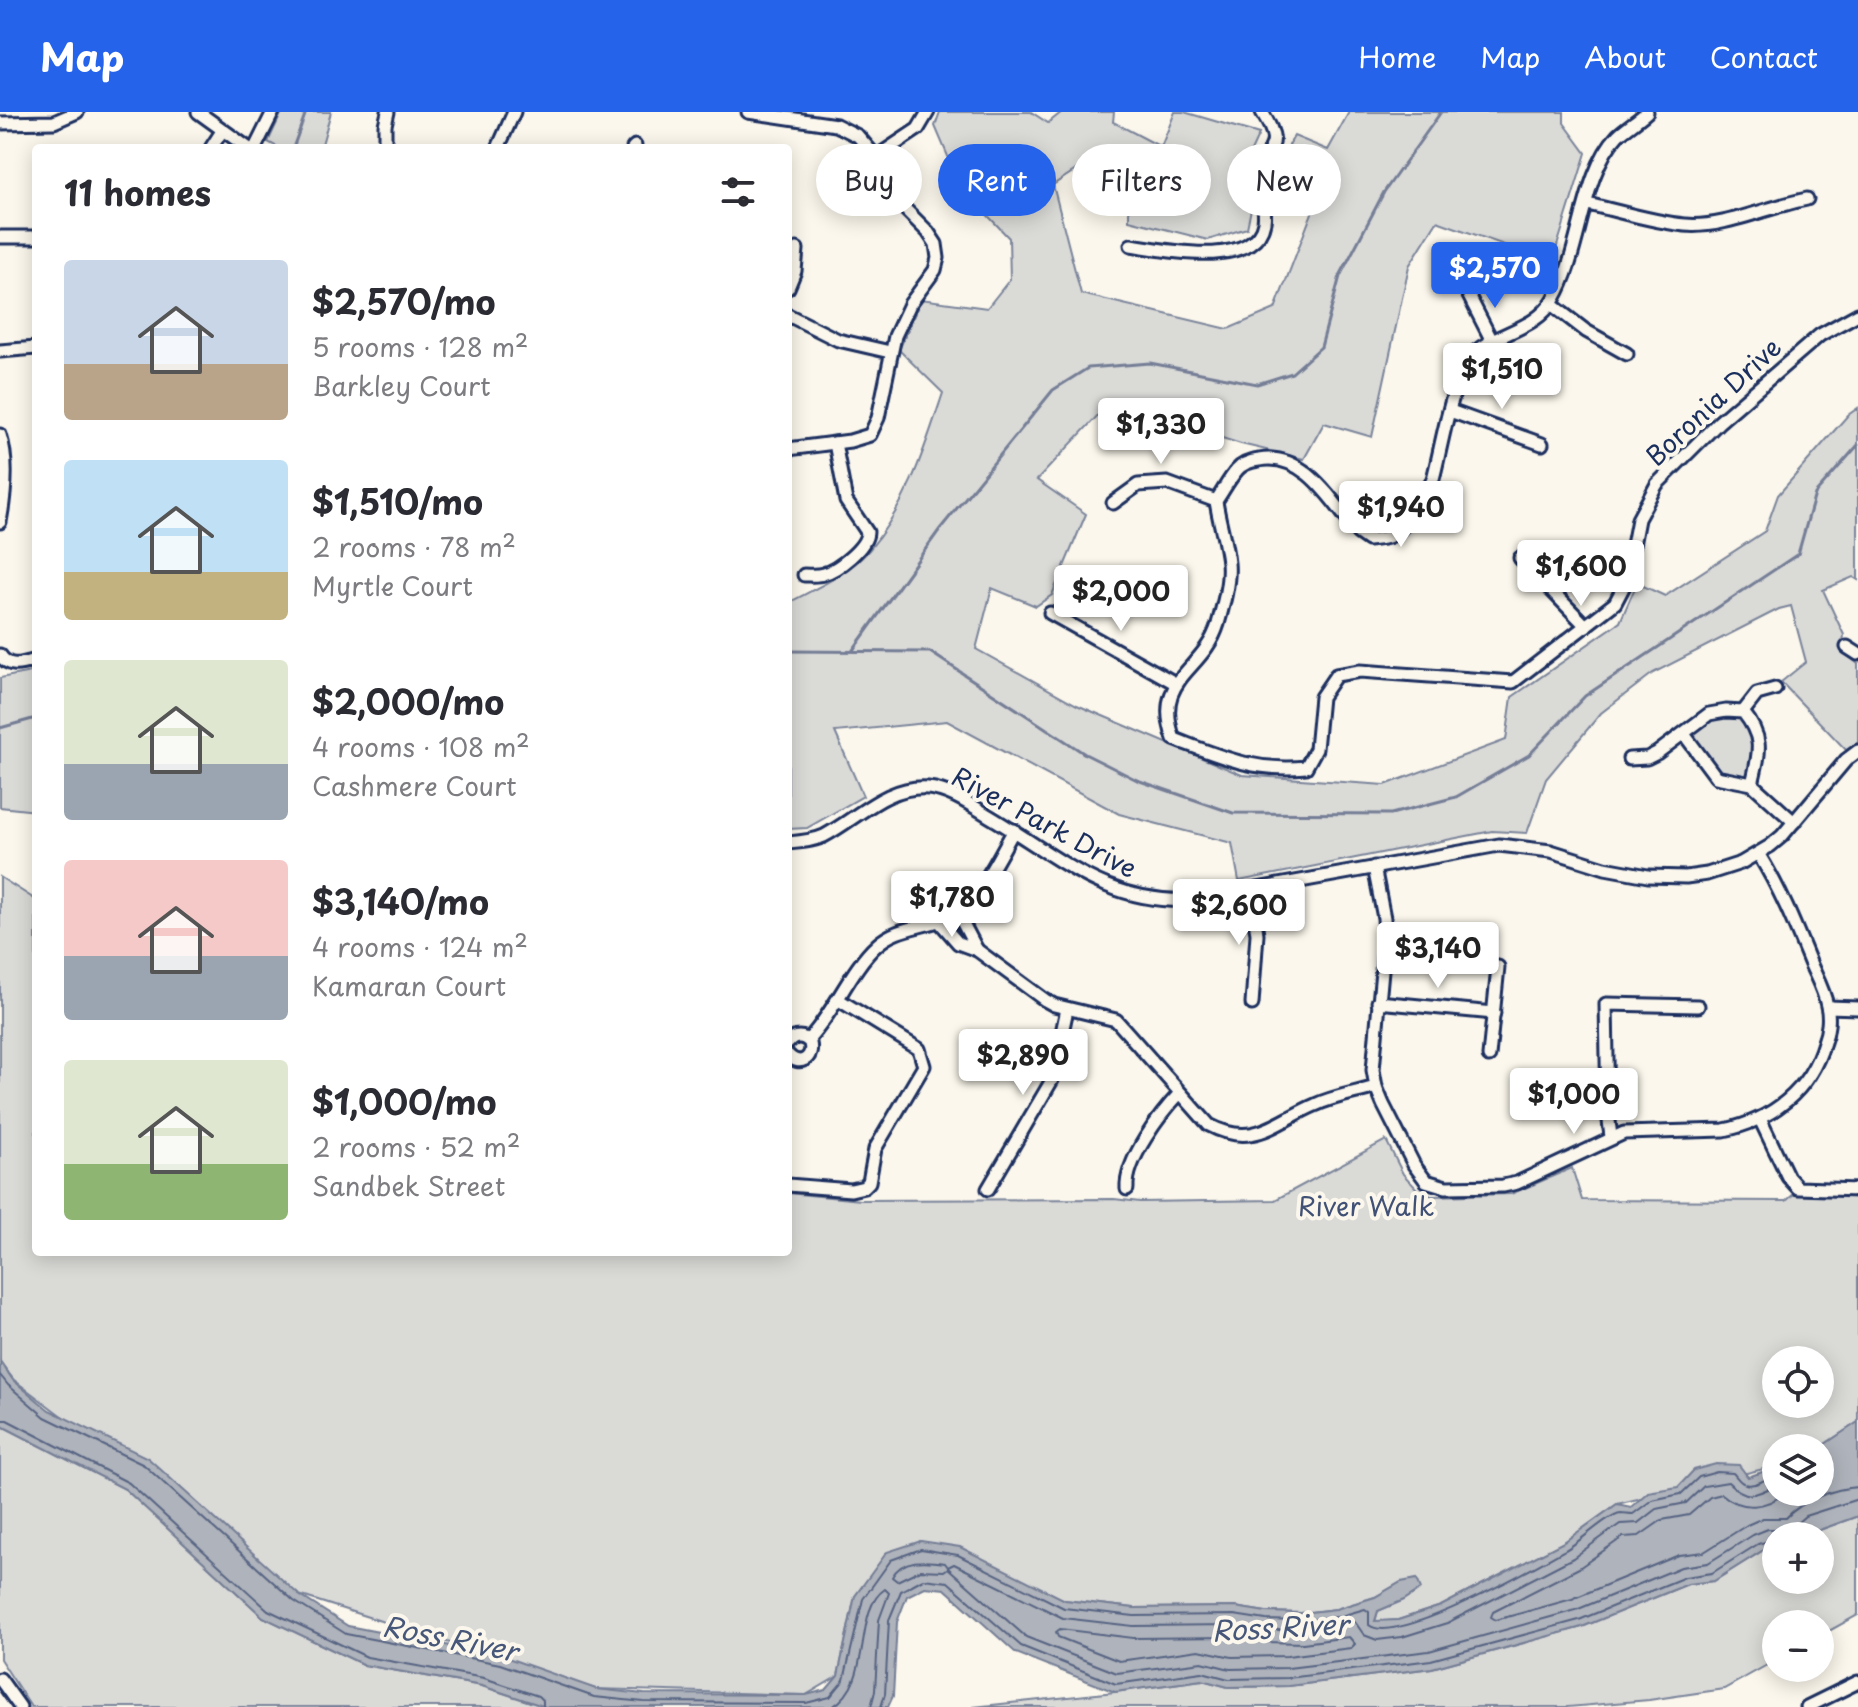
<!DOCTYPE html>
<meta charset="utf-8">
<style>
body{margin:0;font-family:"Playpen Sans",sans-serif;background:#f7f7f7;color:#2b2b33;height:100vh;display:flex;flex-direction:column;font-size:30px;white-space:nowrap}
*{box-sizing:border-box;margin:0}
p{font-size:26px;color:#7c7c81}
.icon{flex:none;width:44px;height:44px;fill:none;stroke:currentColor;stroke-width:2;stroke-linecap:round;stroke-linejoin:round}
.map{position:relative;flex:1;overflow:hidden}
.drawer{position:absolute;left:32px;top:32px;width:760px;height:1112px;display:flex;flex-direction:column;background:#fff;border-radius:8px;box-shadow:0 4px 20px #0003}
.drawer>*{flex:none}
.top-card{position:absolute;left:816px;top:32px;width:760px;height:72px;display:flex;gap:16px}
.tools{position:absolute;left:1762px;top:1234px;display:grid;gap:16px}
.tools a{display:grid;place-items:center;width:72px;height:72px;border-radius:50%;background:#fff;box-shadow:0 4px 20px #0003;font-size:40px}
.price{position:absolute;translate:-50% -68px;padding:0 18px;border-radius:8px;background:#fff;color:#222;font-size:26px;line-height:52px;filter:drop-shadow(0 2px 4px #0008)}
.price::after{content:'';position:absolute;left:50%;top:48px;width:24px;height:18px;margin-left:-12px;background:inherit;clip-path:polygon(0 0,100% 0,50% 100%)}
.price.on{background:#2563eb;color:#fff}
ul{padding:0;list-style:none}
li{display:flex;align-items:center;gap:24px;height:200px;padding:0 32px}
li span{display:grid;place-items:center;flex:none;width:224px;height:160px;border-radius:8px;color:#555}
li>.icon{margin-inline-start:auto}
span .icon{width:96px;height:96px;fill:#fffc;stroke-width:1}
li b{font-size:34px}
h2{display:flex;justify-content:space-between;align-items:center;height:96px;padding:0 32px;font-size:34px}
.pill{padding:0 28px;border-radius:36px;background:#fff;box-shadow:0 4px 20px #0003;font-size:28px;line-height:72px}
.pill.on{background:#2563eb;color:#fff}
header{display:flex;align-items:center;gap:48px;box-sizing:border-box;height:112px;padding:0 40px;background:#2563eb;color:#fff}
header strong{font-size:38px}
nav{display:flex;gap:44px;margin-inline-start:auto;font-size:28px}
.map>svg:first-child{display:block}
.green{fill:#dadad7;stroke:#7a849a;stroke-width:2;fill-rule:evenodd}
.water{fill:#afb3bb;stroke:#747e96;stroke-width:2}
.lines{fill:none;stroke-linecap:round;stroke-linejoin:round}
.shore{stroke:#566483;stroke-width:2}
.stream{stroke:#747e96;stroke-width:3}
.minor-casing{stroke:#1b2f5e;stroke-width:17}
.minor{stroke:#fbf7ec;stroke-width:11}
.labels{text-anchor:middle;stroke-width:8;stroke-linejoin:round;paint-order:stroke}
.street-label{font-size:26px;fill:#1b2f5e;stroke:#fbf7ec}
.park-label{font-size:26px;fill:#415176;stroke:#fbf7ec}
.water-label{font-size:28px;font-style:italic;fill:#47577a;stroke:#fbf7ec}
</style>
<header>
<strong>Map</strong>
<nav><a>Home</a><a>Map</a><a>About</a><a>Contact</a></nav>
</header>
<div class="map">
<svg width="1858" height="1595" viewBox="0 0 1858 1595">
<rect width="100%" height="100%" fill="#fbf7ec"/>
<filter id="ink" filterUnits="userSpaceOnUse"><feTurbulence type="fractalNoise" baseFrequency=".0125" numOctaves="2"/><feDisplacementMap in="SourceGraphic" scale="16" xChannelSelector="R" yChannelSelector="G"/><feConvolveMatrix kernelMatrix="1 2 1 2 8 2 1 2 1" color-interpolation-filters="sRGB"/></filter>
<g filter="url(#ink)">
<g class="green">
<path d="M282,0H331L321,36H279L268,30Z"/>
<path d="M940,0H1031L1048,11L1062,0H1114L1113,10L1161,35L1175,0H1184L1259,22L1242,59L1254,83L1247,116L1208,128L1129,108V87L1079,56L1053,73L1081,182L1228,217L1275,197L1320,80L1276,57L1294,24L1328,38L1349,0H1564V11L1586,41L1552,150L1437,109L1409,154L1372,325L1324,311L1304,347L1241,332L1162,307L1101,300L1037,368L1086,402L1052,483L1036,494L992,476L976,537L1077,593L1242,663L1385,673L1506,628L1512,585L1620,510L1637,471L1665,484L1765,419L1778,383L1848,303L1858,296V468L1853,465L1823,478L1844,523L1842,539L1858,552V630L1846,638L1781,570L1806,550L1791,494L1779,497L1653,561L1601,601L1546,667L1527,721L1492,719L1239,769L1232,731L1119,702L947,609L835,620L863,684L807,716L788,717V491C816,476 850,462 870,437C909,389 924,338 943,281L899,238L921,187L987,196L1010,167L1009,126L961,75L935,14Z"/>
<path d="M36,559V699L0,695V566Z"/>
<path d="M1723,604C1759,605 1758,636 1748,663L1742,667L1722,664L1692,626V621L1710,606Z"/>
<path d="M0,765L36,788V1140H788V1081L861,1088L1114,1087L1140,1090L1275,1088L1386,1028L1403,1062L1416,1076L1431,1084L1511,1082L1572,1056L1582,1088L1786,1089L1795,1081L1858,1082V1310L1819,1336H1776V1354L1617,1392L1564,1430L1441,1494L1398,1508L1375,1510L1378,1499L1404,1488L1401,1470L1375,1485L1336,1497L1301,1501L1266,1500L1235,1495L1134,1496L1065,1488L920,1429L855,1484L838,1564L806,1583L595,1577L299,1483L14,1268L0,1250ZM1776,1248H1820V1292H1776Z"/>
<path d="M0,1313L125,1377L263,1505L364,1553L482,1574L546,1595H31L0,1547Z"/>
<path d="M1858,1404V1503L1820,1524V1512H1776V1548L1724,1577L1649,1588L1568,1595H973L1115,1580L1202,1568L1228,1575L1289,1574L1432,1556L1582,1515L1688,1472L1714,1469L1762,1439L1776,1434V1468H1820V1424H1803Z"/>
</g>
<path class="water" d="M0,1249L13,1268L49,1298L148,1346L299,1483L348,1514L502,1544L596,1577L644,1582L806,1583L826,1578L838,1564L855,1484L887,1440L921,1429L960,1435L1065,1488L1134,1496L1235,1495L1266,1500L1301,1501L1336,1497L1375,1485L1401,1470L1417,1467L1421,1477L1404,1488L1378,1499L1375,1509L1398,1508L1441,1494L1564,1430L1617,1392L1631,1395L1648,1380L1678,1375L1694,1358L1716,1352L1739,1353L1748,1365L1765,1359L1776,1349V1380H1820L1819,1336L1858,1310V1404L1803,1424H1776V1434L1762,1439L1714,1469L1688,1472L1582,1515L1432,1556L1289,1574L1228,1575L1202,1568L1115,1580L1016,1541L945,1477L925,1475L907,1484L897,1510L893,1584L888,1595H546L482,1574L364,1553L263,1505L125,1377L0,1313Z"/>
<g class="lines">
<g class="shore">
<path d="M0,1263L8,1273L45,1305L144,1353L294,1489L346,1522L500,1552L594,1585L644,1590L806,1591L830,1585L844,1568L863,1487L891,1448L921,1437L958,1443L1064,1496L1134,1504L1234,1503L1266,1508L1301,1509L1337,1505L1365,1497L1369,1500V1513C1395,1535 1535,1455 1565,1438C1579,1431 1608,1402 1621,1401C1625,1401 1629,1402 1633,1402L1652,1388L1681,1382L1699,1365L1717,1360L1733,1361C1736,1364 1739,1369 1743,1371C1753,1377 1769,1366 1776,1360"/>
<path d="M0,1308H7L129,1371L268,1498L367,1545L484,1566L538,1584L543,1589V1595"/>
<path d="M1776,1373C1755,1384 1746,1388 1728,1370L1704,1374L1686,1391L1656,1397L1638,1411L1620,1412L1573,1446L1447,1511L1402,1525L1377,1528L1364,1523L1355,1510L1303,1518H1266L1233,1513L1133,1514L1063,1506L954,1452L948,1455L945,1451C925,1448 902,1446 892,1465L897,1469L920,1458L944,1459L948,1456L1026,1525L1117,1561L1202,1550L1230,1557L1288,1556L1429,1539L1576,1498L1681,1455L1708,1451L1753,1423L1768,1417H1778L1792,1423L1797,1411L1805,1404L1858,1387"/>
<path d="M1787,1380C1766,1396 1742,1400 1722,1382L1710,1385L1689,1403L1662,1408L1639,1424L1623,1425L1579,1456L1493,1500L1491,1505L1496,1508L1572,1487L1679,1443L1704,1440L1747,1413L1763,1406H1786C1801,1389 1835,1376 1858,1375"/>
<path d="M1060,1517L1133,1526L1232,1525L1266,1530L1303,1531L1349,1525L1355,1532L1351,1536L1287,1544L1232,1545L1199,1538L1119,1549L1058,1525L1056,1520Z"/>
<path d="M832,1595C875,1570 852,1499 885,1477L889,1481L879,1508L875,1579L871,1595"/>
<path d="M881,1595L885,1582L889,1508L901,1479L923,1467L948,1470L1021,1534L1116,1572L1202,1560L1229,1567L1288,1566L1431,1548L1579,1508L1685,1465L1712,1461L1758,1432L1776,1427"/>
</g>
<g class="stream">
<path d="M293,36L306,0"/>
<path d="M853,538L940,417L1053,278L1088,256L1150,251L1257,272L1292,261L1321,235L1340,164L1384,80L1441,0"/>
<path d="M788,539L930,540L1085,642L1137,668L1233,701L1391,702L1456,685L1529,643L1585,584L1798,442L1815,382L1858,333"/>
<path d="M0,616L36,606"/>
</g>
<defs>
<g id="minor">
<path d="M198,0L248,36"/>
<path d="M748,0L836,13L858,24L876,45L897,89L928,120L936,132L938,146L935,158L910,192L895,224L878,306L870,323L850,329L788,337"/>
<path d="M1647,0C1638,8 1627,15 1618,23C1581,62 1582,139 1554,187C1536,218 1499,219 1474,241C1453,259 1441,338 1433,367C1426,384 1406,418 1388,425C1382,427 1374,427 1368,428L1358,421C1333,391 1305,339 1259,348C1251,349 1242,352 1237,358C1229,367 1223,379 1216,389C1219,410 1226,430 1228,451C1230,469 1223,494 1218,512C1203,561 1152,565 1174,627C1222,645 1254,660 1306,655L1316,637L1321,585L1336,563L1360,559L1513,570L1615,491L1626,470L1638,407L1657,372L1719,310L1820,223L1858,202"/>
<path d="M0,11L54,10L77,0"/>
<path d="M211,36L222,19"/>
<path d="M255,36L273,0"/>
<path d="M385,36V13L388,0"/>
<path d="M498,36L514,0"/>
<path d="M633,36L635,34"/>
<path d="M876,45L918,17L928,0"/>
<path d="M1587,92C1619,99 1652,110 1685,113C1721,117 1770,94 1807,87"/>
<path d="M0,125H36"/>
<path d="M1131,133C1163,138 1255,158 1264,110C1267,95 1259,82 1260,67C1262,30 1288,42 1262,0"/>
<path d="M788,176L795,159L797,137"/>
<path d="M1468,182L1492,229"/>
<path d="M1551,192L1586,219L1627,242"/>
<path d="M788,203L838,228L890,240"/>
<path d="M0,239L36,236"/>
<path d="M1450,299L1542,332"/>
<path d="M0,323C9,350 5,383 0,410"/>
<path d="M1113,391L1138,373L1167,371L1216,389"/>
<path d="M1520,446L1586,514"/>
<path d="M804,463C810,463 817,464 823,462C838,458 867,435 867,420L846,389L835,331"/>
<path d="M1050,501L1175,571"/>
<path d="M1847,535L1858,542"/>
<path d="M0,543C9,557 22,552 36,548"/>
<path d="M1743,600L1757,582L1775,577"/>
<path d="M1684,622L1716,665L1752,672L1794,710"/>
<path d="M1629,647L1647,646L1657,641L1709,602L1726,599L1743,600C1765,627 1759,641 1752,672"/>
<path d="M788,731C800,730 813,729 824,724C858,706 887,673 928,676C950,678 971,693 989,704C1060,746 1108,794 1196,788L1499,733L1551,739L1605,756L1648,764L1686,765L1707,762L1741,751L1770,734L1782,724L1846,648L1858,639"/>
<path d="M1374,755L1384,806L1385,825L1373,958L1376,975L1383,992L1414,1053L1426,1069L1446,1075L1503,1074L1517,1071L1624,1021L1724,1018C1772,1008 1810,979 1824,930C1828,920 1830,905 1827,894C1824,878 1815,863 1809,848C1794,811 1780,777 1759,743"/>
<path d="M1251,778L1257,822L1252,892"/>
<path d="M957,800L977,838"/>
<path d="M938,808L958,831L977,838L1045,888L1054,893L1116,908L1209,1013C1254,1037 1275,1010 1315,993C1334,984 1356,981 1376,975"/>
<path d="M1378,890L1494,901"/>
<path d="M1828,895L1858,896"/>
<path d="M808,928C834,901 851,856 877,833C895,816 919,816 940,808C978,793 994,752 1014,718"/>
<path d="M788,931C794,923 804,923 810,931C814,947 799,955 788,943"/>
<path d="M1489,944L1498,855"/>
<path d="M1760,1007L1788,1065L1798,1076L1858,1078"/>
<path d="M1611,1025L1608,1000L1606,892L1698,894"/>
<path d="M788,1073L851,1078L864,1075L869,1070L875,1037L924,954L919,937L839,888"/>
<path d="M988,1077L1052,968L1067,897"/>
<path d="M1127,1077C1125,1048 1161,1001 1180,981"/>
<path d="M0,1567L20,1595"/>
<path d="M1807,1595L1858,1570"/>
</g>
</defs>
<use href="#minor" class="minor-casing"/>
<use href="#minor" class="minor"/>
</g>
</g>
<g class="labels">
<g class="street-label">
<text transform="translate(1714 290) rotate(-43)" y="9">Boronia Drive</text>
<text transform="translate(1044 711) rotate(28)" y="9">River Park Drive</text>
</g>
<g class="park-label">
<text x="1366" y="1104">River Walk</text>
</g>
<g class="water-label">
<text transform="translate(1280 1516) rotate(-3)" y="10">Ross River</text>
<text transform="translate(450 1527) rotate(11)" y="10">Ross River</text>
</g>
</g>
</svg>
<div class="tools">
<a><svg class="icon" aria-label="locate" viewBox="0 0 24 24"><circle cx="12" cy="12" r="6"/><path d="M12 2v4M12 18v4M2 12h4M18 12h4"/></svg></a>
<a><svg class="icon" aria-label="layers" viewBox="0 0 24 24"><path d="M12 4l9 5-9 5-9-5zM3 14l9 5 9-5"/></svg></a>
<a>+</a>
<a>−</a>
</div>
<b class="price on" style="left:1495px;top:198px">$2,570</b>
<b class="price" style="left:1502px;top:299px">$1,510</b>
<b class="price" style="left:1161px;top:354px">$1,330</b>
<b class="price" style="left:1401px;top:437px">$1,940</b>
<b class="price" style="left:1581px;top:496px">$1,600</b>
<b class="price" style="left:1121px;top:521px">$2,000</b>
<b class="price" style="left:952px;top:827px">$1,780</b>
<b class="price" style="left:1239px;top:835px">$2,600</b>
<b class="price" style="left:1438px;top:878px">$3,140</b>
<b class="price" style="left:1023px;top:985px">$2,890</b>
<b class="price" style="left:1574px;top:1024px">$1,000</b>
<div class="top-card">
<a class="pill">Buy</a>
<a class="pill on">Rent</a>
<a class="pill">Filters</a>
<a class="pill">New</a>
</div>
<section class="drawer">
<h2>11 homes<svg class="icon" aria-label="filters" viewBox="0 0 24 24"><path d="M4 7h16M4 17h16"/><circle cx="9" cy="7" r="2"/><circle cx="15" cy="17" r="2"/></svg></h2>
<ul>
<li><span style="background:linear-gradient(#c9d6e8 65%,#b9a48a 0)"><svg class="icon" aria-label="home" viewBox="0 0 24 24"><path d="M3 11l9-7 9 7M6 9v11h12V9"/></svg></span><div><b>$2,570/mo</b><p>5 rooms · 128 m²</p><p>Barkley Court</p></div></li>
<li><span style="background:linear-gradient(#bfe0f5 70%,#c2b280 0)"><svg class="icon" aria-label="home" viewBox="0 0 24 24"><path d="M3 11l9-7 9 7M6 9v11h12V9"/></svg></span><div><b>$1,510/mo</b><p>2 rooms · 78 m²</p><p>Myrtle Court</p></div></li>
<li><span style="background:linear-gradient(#dfe7d0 65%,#9aa5b1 0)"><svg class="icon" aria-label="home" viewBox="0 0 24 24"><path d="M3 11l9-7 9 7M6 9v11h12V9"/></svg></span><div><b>$2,000/mo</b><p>4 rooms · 108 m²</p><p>Cashmere Court</p></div></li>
<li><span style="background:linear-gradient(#f6c9c9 60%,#9aa5b1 0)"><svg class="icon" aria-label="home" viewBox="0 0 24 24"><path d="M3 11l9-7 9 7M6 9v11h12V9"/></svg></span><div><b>$3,140/mo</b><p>4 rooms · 124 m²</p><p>Kamaran Court</p></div></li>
<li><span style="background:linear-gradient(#dfe7d0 65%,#8fb573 0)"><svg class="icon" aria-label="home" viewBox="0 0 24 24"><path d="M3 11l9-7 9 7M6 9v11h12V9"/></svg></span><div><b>$1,000/mo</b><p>2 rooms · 52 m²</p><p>Sandbek Street</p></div></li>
</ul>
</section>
</div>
